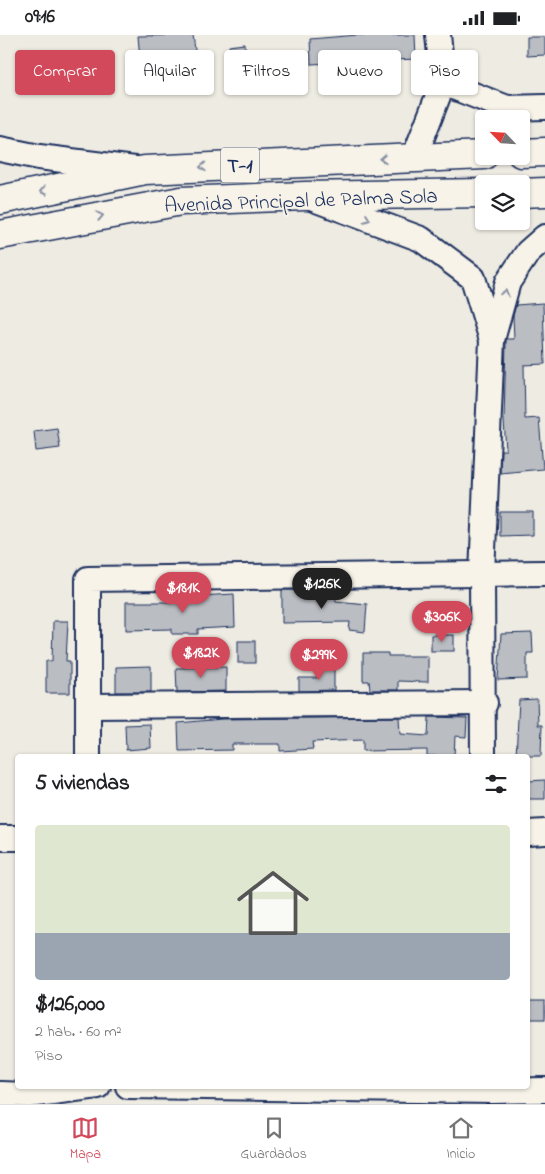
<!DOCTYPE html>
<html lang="es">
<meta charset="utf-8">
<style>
body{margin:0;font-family:"Indie Flower",sans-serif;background:#f2f2f2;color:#202124;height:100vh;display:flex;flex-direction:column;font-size:19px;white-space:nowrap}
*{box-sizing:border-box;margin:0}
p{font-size:16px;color:#757577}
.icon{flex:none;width:28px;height:28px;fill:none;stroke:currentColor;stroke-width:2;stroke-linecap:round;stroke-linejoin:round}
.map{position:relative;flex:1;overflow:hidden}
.drawer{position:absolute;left:15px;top:719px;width:515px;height:335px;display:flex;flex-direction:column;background:#fff;border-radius:5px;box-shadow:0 1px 4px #0004}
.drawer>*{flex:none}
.banner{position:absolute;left:15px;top:15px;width:515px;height:45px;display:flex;gap:10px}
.needle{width:32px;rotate:295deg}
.fabs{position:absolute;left:475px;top:75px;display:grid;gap:10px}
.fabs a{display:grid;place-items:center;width:55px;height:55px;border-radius:5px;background:#fff;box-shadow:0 1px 4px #0004;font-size:25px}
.price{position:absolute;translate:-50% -42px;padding:0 11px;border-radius:18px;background:#d1495b;color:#fff;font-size:16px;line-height:32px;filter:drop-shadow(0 1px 2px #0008)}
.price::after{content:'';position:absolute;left:50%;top:30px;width:15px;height:11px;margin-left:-8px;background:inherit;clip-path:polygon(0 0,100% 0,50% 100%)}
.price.current{background:#222;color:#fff}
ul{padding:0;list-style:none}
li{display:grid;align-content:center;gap:10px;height:265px;padding:0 20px}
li+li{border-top:1px solid #e0e0e0}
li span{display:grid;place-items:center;height:155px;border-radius:5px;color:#555}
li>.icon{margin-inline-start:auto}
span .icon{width:90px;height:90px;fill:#fffc;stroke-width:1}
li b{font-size:21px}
h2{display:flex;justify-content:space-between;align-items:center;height:60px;padding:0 20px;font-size:21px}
.pill{padding:0 18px;border-radius:5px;background:#fff;box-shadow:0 1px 4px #0004;font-size:18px;line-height:45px}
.pill.current{background:#d1495b;color:#fff}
.status{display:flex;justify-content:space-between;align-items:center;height:35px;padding:0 25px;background:#fff;direction:ltr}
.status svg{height:14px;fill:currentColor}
.tab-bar{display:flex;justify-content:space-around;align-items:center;height:70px;border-top:1px solid #e0e0e0;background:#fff;font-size:14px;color:#757577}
.tab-bar a{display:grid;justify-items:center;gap:2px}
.tab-bar .current{color:#d1495b}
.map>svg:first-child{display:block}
.building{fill:#babdc2;stroke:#1b2f5e}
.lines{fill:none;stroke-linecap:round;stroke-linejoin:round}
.minor-casing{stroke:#1b2f5e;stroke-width:28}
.highway-casing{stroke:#1b2f5e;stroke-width:31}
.minor{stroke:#f7f3e8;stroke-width:24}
.highway{stroke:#f7f3e8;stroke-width:28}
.oneway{stroke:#8991a3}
.labels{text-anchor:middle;stroke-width:4;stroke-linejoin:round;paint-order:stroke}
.shield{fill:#f7f3e8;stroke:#5d6a87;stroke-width:1}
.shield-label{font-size:20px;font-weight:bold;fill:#1b2f5e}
.street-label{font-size:21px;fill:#1b2f5e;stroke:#f7f3e8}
</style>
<div class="status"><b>09:16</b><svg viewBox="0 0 49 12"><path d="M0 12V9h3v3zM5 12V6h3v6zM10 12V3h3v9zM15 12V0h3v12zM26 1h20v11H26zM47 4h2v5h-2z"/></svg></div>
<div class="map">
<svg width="545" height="1069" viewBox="0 0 545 1069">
<rect width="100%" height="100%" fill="#eeebe2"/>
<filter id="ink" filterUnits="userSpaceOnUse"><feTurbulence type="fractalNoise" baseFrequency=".02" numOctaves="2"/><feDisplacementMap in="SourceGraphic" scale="10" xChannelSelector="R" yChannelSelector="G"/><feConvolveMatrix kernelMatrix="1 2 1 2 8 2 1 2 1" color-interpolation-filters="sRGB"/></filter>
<g filter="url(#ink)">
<g class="building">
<path d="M193,0L197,30L141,36L138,1Z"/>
<path d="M358,0H415L416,24L311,29L310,4Z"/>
<path d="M527,2H545V20L527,21Z"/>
<path d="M245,9L246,29L230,31L229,11Z"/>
<path d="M543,268L545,329L524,330L525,384L539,383L543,434L500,438L501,415H506L504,386L506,307V304H514L513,281L516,270Z"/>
<path d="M57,393L60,413L36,416L34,396Z"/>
<path d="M500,477H533V500L500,501Z"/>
<path d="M282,555H304V559L335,557L336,566L367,569L365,597L349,595L350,587L282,588Z"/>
<path d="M172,558H199V561L234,559L235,592L198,594V599H172V594L126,595V567H172Z"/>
<path d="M53,586H68L66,626H70V658H46V626H52Z"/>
<path d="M532,598L533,618H527V644L498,645L501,599Z"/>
<rect x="431" y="600" width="23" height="16"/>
<rect x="238" y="606" width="17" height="22"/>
<path d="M363,618H388V621H428V647L398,646V655H370L369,646H363Z"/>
<path d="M151,631V657H116V632Z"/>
<path d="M226,632V656L177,657L176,633Z"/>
<path d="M317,634H334V655L299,656V643H317Z"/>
<path d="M537,664L538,690H542L541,721H516L519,665Z"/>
<path d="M399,682L400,699L428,701L429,682L467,683L466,702L455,701L454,721H427V715L363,716V705L312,707L313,714L280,716V709H232V715L179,716L178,688L222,684Z"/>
<path d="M150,689L151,713L126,715L125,690Z"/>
<path d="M545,745V764H528V746Z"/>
<rect x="528" y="966" width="17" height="18"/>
</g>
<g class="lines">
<defs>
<g id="minor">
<path d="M443,48L507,73L545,72"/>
<path d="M0,114L39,122L135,134"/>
<path d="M414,123L443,48L438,0"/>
<path d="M311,163L421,204L473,243L492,305"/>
<path d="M89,671L485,668"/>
<path d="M88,721V544L545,538"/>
<path d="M483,721L482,539L492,305L508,247L528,217L545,202"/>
<path d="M528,798L545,797"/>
<path d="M0,803H18"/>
<path d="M128,1051L493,1056L545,1055"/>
<path d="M0,1059L29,1060L98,1051"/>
</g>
<g id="highway">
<path d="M521,118L545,117"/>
<path d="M521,158L545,157"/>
<path d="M0,165L145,135L484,120"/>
<path d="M0,200L181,166L305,161L484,158"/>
</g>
</defs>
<use href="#minor" class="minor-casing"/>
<use href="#highway" class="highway-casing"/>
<use href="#minor" class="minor"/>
<use href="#highway" class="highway"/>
</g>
<defs><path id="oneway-chevron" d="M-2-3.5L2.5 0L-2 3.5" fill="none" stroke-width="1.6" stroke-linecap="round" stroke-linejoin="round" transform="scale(1.25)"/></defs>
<g class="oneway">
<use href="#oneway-chevron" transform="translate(383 124) rotate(177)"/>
<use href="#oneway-chevron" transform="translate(203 132) rotate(177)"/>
<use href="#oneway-chevron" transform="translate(43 156) rotate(168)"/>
<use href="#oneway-chevron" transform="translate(100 181) rotate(-11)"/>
<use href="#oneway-chevron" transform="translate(367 184) rotate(20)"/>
<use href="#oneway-chevron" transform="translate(505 258) rotate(-75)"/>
</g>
</g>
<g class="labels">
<rect class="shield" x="221" y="112.5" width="38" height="35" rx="4"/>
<g class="shield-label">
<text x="240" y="137">T-1</text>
</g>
<g class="street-label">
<text transform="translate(301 165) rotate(-2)" y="7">Avenida Principal de Palma Sola</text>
</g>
</g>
</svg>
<div class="fabs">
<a><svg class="needle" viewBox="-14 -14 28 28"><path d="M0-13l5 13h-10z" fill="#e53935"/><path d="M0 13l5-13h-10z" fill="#757577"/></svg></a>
<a><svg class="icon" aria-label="layers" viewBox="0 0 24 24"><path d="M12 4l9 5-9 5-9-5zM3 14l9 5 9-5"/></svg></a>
</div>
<b class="price current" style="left:322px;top:575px">$126K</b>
<b class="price" style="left:183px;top:579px">$181K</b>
<b class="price" style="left:442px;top:608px">$306K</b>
<b class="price" style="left:201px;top:644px">$182K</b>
<b class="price" style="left:319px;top:646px">$299K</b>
<div class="banner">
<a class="pill current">Comprar</a>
<a class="pill">Alquilar</a>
<a class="pill">Filtros</a>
<a class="pill">Nuevo</a>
<a class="pill">Piso</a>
</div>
<section class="drawer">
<h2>5 viviendas<svg class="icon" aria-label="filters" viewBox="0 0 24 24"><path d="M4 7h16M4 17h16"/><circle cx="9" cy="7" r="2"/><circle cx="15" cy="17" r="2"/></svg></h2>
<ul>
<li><span style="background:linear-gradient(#dfe7d0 70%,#9aa5b1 0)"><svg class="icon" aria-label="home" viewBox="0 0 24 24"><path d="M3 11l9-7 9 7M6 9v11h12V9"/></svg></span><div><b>$126,000</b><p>2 hab. · 60 m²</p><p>Piso</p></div></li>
</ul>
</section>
</div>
<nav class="tab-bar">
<a class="current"><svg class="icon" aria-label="map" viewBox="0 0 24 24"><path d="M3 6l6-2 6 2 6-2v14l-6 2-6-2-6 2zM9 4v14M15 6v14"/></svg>Mapa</a>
<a><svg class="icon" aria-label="saved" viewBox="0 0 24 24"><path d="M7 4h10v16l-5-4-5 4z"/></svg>Guardados</a>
<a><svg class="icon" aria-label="home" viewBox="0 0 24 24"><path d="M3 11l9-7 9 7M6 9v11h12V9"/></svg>Inicio</a>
</nav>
